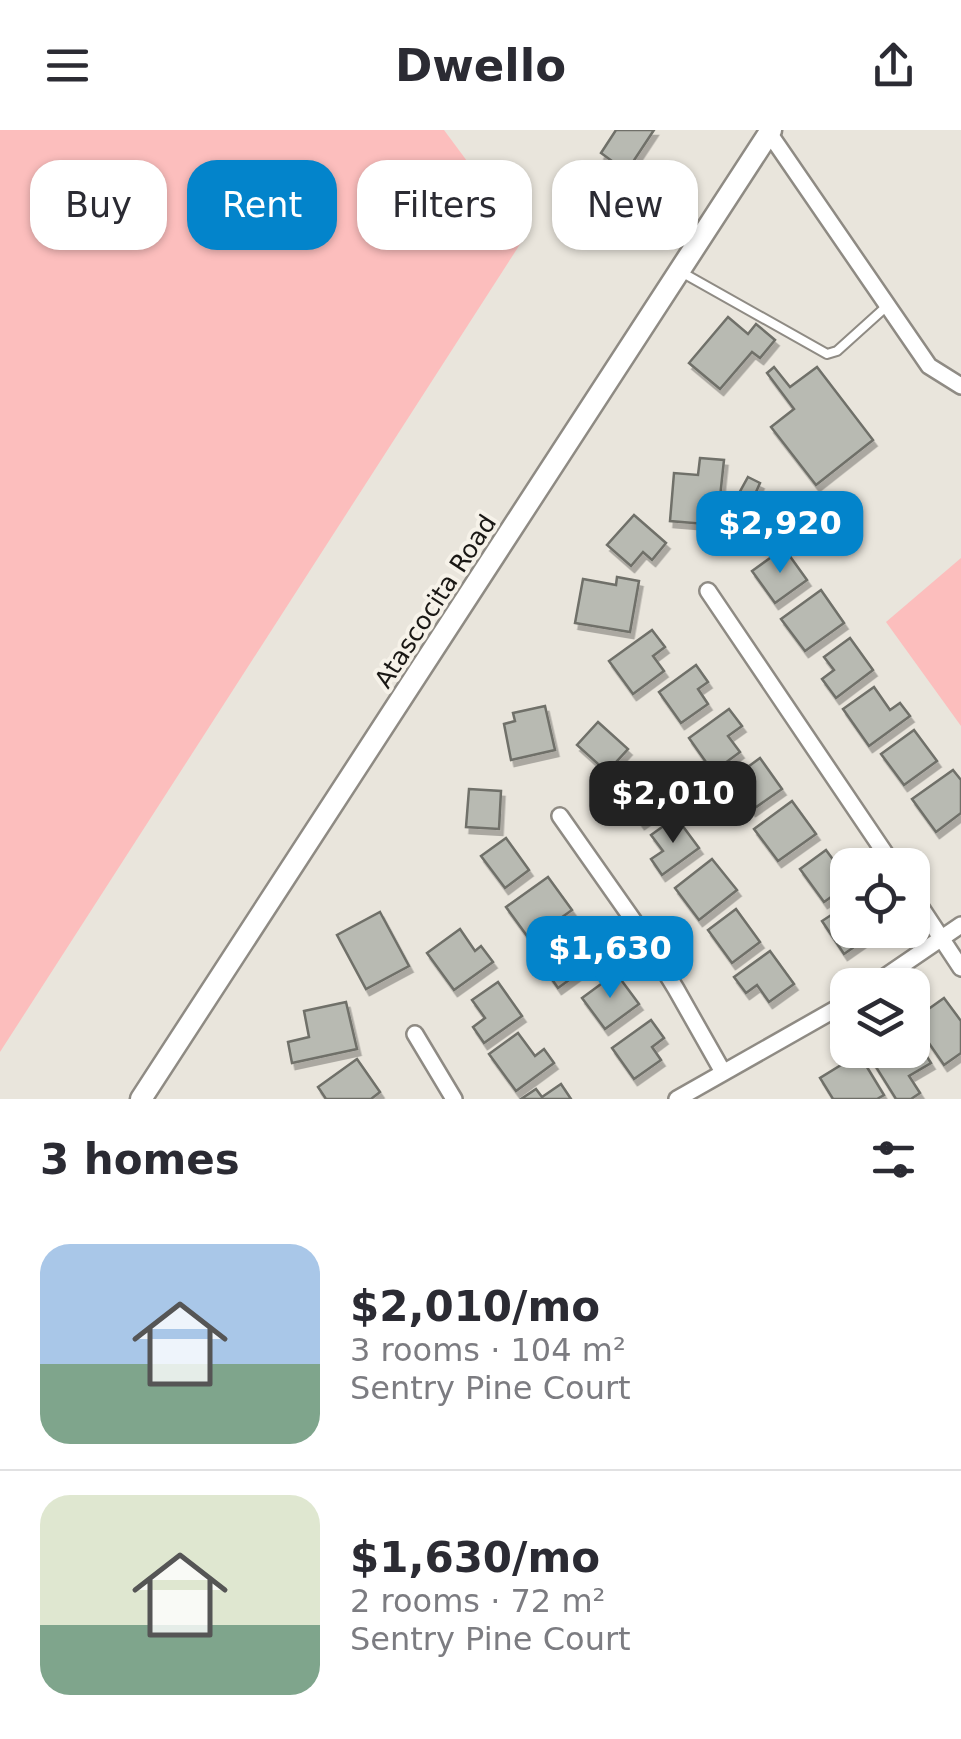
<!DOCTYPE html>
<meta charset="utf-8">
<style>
body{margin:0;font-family:"DejaVu Sans",sans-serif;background:#f2f2f3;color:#2b2b33;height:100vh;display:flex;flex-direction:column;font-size:38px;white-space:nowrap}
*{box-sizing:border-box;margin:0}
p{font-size:32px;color:#7c7c81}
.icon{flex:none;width:55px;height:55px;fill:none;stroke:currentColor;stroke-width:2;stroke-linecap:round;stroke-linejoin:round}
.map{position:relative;height:969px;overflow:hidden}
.panel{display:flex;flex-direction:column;background:#fff;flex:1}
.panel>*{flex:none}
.guide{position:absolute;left:30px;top:30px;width:902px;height:90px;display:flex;gap:20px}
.buttons{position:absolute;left:830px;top:718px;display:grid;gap:20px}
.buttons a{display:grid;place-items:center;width:100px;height:100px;border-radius:20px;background:#fff;box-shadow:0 2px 8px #0004;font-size:50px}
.price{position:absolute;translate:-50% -85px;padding:0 22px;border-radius:20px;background:#0384cb;color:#fff;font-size:32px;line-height:65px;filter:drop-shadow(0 2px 5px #0008)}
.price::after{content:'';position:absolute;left:50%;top:60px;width:30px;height:22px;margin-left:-15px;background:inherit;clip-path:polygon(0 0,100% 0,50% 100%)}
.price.on{background:#222;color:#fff}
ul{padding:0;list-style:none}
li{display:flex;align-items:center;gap:30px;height:250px;padding:0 40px}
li+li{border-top:2px solid #e1e1e2}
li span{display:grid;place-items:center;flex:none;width:280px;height:200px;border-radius:30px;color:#555}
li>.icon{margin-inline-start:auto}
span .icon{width:120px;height:120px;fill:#fffc;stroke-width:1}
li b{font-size:42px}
h2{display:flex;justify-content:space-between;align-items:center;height:120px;padding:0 40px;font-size:42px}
.pill{padding:0 35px;border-radius:30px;background:#fff;box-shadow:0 2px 8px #0004;font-size:35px;line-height:90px}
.pill.on{background:#0384cb;color:#fff}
header{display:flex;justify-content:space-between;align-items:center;height:130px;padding:0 40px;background:#fff;font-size:45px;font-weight:800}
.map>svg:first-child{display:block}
.green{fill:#fcbebd}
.building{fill:#b8bab2;stroke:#6f7069;stroke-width:2.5;filter:url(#shadow)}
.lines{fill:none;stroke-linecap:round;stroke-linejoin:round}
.service-casing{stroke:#8f8b84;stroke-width:12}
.minor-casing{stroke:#8f8b84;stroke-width:20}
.secondary-casing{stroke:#8f8b84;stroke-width:25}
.service{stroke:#fff;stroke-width:8}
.minor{stroke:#fff;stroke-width:15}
.secondary{stroke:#fff;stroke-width:20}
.labels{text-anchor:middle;stroke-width:8;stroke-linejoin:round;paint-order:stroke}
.street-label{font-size:25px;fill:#191714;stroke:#f6f2e9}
</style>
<header><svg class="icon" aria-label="menu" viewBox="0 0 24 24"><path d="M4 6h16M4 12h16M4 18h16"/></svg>Dwello<svg class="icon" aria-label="share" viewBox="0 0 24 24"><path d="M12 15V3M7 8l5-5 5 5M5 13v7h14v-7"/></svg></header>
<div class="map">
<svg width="961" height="969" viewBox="0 0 961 969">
<defs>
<filter id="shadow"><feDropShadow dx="3.5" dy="6" stdDeviation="0" flood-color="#0004"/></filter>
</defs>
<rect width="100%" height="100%" fill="#e9e5dc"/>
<g class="green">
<path d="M0,0H444L524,108L0,922Z"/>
<path d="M961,428V596L886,492Z"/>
</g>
<g class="building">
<path d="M616,0H654L621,50L606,40L612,31L601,23Z"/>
<path d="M728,187L748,204L756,194L775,210L760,228L752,222L720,259L689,233Z"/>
<path d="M774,237L790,257L817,237L873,310L816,355L771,297L794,279L767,243Z"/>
<path d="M700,328L724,330L717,395L670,391L674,343L698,345Z"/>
<path d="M748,347L760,353L756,362L783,377L762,416L722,394Z"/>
<path d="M634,385L666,413L652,430L643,422L631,436L607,415Z"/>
<path d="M784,418L807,450L775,473L752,441Z"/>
<path d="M617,447L639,451L630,502L575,493L583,449L616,455Z"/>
<path d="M821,460L844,493L805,521L781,489Z"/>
<path d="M652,500L665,517L653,526L664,541L633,564L609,531Z"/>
<path d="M850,508L873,540L836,568L822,549L834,540L824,527Z"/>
<path d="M696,535L708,552L698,559L708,574L681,593L659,562Z"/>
<path d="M874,557L890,580L900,573L910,586L869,616L843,579Z"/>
<path d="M545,576L555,620L511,630L504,594L515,591L513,583Z"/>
<path d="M729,579L742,596L728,606L740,622L713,642L689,608Z"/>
<path d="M598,592L628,619L607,642L577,615Z"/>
<path d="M914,600L937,631L904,655L881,624Z"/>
<path d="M760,628L782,659L752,680L730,650Z"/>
<path d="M644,638L661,662L669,656L677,668L641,693L616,658Z"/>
<path d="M953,640L961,650V683L936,702L912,669Z"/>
<path d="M469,659L501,661L499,699L466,697Z"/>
<path d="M792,671L816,704L778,731L754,699Z"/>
<path d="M676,687L699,718L662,745L651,729L663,721L651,705Z"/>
<path d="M506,708L529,740L505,758L481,726Z"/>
<path d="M826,720L848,750V755L824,772L800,739Z"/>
<path d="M712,729L737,760L699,790L675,758Z"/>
<path d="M548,747L572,780L530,810L506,777Z"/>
<path d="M848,774V800H866L870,806L844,824L822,791Z"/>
<path d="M736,779L760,812L732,833L708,800Z"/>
<path d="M380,782L409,836L366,859L337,805Z"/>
<path d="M583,791L595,808L583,817L594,832L558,858L542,835L550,830L543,819Z"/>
<path d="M460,799L475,821L481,816L493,832L454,860L427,823Z"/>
<path d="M770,821L794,854L769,872L757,855L746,863L734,847Z"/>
<path d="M616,843L639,874L605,899L582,868Z"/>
<path d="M498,852L522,886L484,913L473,897L485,888L472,870Z"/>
<path d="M944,868L961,891V923L944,935L913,890Z"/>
<path d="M346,872L357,919L292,933L288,912L309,907L304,881Z"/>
<path d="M651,890L664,908L652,917L661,930L634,949L612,918Z"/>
<path d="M518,903L535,926L544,919L554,933L516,961L489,924Z"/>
<path d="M912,903L931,933L909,946L920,963L911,969H896L866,921L912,920Z"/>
<path d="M859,924L884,965L877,969H833L820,948Z"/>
<path d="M357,929L380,962L371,969H326L318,957Z"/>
<path d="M561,954L571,969H521L536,959L542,967Z"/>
</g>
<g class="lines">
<defs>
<path id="service" d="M683,143L827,224L837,221L888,175"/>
<g id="minor">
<path d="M767,0L929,236L961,256"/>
<path d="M708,461L893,735"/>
<path d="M560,686L638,797L676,859L723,942"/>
<path d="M912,764L961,838"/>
<path d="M873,855L961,795"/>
<path d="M415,904L454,969"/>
<path d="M677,969L848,872"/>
</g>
<path id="secondary" d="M141,969L771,0"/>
</defs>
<use href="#service" class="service-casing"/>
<use href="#minor" class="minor-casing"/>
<use href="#secondary" class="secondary-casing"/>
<use href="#service" class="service"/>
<use href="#minor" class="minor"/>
<use href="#secondary" class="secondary"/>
</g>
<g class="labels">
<g class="street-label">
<text transform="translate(435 471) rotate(-57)" y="9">Atascocita Road</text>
</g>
</g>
</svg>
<div class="buttons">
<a><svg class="icon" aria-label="locate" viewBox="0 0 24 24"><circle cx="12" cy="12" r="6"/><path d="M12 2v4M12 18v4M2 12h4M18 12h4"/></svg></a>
<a><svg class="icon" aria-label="layers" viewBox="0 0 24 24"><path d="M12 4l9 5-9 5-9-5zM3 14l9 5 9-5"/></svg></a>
</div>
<b class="price" style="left:780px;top:446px">$2,920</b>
<b class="price on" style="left:673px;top:716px">$2,010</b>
<b class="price" style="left:610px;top:871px">$1,630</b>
<div class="guide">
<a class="pill">Buy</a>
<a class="pill on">Rent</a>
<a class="pill">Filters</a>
<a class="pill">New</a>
</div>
</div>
<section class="panel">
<h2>3 homes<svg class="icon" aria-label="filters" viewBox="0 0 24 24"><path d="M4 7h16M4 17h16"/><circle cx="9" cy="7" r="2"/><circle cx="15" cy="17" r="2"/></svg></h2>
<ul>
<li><span style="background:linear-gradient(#a9c7e8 60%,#7fa58c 0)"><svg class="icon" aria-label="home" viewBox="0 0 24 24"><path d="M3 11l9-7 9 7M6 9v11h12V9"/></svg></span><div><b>$2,010/mo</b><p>3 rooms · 104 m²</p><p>Sentry Pine Court</p></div></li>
<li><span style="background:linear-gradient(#dfe7d0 65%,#7fa58c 0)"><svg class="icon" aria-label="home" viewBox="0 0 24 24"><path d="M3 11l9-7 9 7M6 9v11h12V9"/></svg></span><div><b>$1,630/mo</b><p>2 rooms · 72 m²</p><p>Sentry Pine Court</p></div></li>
</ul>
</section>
